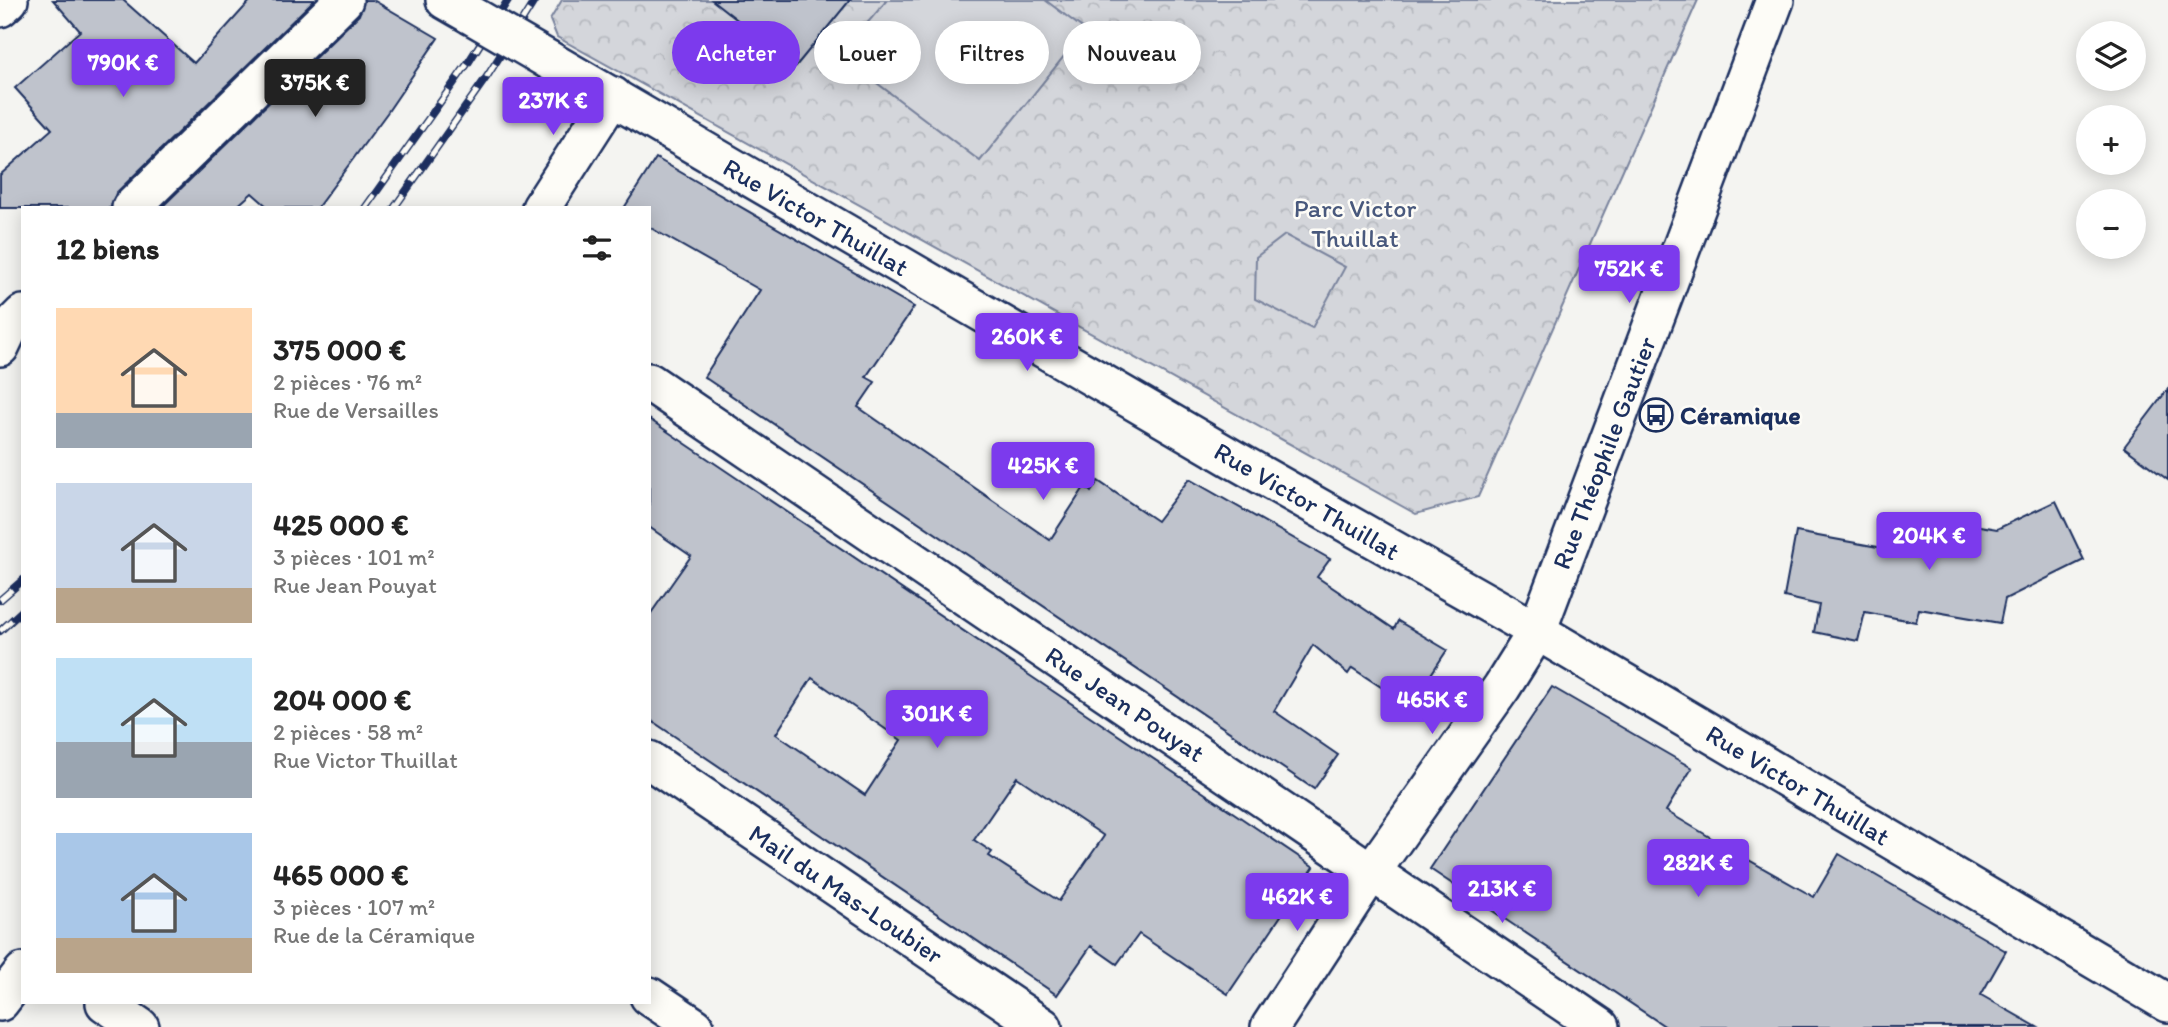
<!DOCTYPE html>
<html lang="fr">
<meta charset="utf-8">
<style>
body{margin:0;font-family:Itim,sans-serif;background:#f6f6f6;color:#222;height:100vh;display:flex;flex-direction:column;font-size:26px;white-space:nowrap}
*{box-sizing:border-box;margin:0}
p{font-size:23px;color:#767676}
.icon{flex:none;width:38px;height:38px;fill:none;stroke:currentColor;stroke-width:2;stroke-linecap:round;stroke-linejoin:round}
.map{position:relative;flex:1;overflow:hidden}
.drawer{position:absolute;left:21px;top:206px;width:630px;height:798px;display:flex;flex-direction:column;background:#fff;border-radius:0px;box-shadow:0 4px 18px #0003}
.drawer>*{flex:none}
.hud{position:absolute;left:672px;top:21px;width:665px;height:63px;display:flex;gap:14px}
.tools{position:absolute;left:2076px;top:21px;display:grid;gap:14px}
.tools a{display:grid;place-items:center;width:70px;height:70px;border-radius:50%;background:#fff;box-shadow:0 4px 18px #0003;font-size:35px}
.price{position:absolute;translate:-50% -60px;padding:0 16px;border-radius:7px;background:#7c3aed;color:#fff;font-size:23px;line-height:46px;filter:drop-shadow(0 2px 4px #0008)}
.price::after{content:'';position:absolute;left:50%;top:42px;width:21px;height:16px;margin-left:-10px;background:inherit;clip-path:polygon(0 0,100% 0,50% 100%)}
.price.current{background:#222;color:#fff}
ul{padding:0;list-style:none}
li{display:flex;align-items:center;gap:21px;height:175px;padding:0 35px}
li span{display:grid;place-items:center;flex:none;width:196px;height:140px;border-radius:0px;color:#555}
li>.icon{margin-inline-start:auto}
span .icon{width:84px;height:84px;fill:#fffc;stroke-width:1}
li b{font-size:30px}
h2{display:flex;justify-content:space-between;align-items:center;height:84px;padding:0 35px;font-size:30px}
.pill{padding:0 24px;border-radius:32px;background:#fff;box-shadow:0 4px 18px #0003;font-size:24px;line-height:63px}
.pill.current{background:#7c3aed;color:#fff}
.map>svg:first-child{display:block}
.forest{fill:url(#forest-crowns);stroke:#78829c;stroke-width:2}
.pitch{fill:#d4d6db;stroke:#78829c;stroke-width:2}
.building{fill:#bfc3cc;stroke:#1b2f5e;stroke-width:2;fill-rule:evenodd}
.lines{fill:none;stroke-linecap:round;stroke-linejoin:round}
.street-casing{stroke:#1b2f5e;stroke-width:42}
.street{stroke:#fdfcf7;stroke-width:37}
.rail-casing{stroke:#1b2f5e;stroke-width:8}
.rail{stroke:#fdfcf7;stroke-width:5;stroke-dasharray:16;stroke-linecap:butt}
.street-bridge-casing{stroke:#1b2f5e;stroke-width:42;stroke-linecap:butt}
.street-bridge{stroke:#fdfcf7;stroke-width:37}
.labels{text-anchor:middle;stroke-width:5;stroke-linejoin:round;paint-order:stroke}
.park-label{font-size:26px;fill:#49597d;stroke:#fdfcf7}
.street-label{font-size:26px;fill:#1b2f5e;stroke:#fdfcf7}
.poi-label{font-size:26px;font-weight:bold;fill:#1b2f5e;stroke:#fdfcf7;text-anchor:start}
</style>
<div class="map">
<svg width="2168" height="1027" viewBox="0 0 2168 1027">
<defs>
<pattern id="forest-crowns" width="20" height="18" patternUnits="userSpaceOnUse" patternTransform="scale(1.75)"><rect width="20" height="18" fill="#d4d6db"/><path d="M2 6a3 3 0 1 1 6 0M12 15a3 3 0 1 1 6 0" fill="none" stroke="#b5b8be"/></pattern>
</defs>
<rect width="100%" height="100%" fill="#f4f4f1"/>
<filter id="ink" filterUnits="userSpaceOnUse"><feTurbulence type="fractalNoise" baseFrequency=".0143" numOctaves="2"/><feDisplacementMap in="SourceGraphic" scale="14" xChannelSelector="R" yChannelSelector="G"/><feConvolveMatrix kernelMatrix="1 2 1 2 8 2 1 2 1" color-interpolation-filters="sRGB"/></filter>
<g filter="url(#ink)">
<path class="forest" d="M562,0H1698L1478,497L1416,514L557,37L550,20Z"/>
<g class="pitch">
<path d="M887,0H1045L1085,30L980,161L840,55Z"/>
<path d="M1285,235L1345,267L1312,328L1255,299L1256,257Z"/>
</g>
<g class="building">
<path d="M53,0H123L194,63L251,0H314L116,193L111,208H0V175L52,129L15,88L80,31Z"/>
<path d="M364,0H373L438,38L387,113L317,208H269L252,193L235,208H161L359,15Z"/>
<path d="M712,0H850L796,66Z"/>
<path d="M656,158L914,307L866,377L875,382L858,407L1050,540L1085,486L1091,492L1098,481L1157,521L1189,479L1330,559L1317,577L1394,629L1398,621L1447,650L1410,706L1352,668L1348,674L1313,645L1274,711L1338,755L1314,789L704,377L760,290L649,227V208H624Z"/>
<path d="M2168,389V480L2124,447Z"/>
<path d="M649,419L1314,867L1228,994L1139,934L1117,964L1091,946L1057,995L649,719V616L691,556L649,527ZM812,678L901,740L865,795L776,734ZM1017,777L1104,836L1059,901L989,856L992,852L974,840Z"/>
<path d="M2056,501L2084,560L2005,599L2000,623L1919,609L1916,622L1865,612L1858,641L1814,632L1819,605L1784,597L1796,532L1927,556L1933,518L1997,529Z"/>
<path d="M1552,687L1692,768L1666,811L1740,855L1814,897L1839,854L2006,951L1981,995L2037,1027H1666L1430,869Z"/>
</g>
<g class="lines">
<defs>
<g id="street">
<path d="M445,0L471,15"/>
<path d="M0,8L9,0"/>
<path d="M547,59L1233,459L1537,631L2168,1003"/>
<path d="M131,208L344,0"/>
<path d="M541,208L613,96"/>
<path d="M0,347L9,328L23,314"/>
<path d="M649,382L1600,1027"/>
<path d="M649,760L1043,1027"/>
<path d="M649,996L695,1027"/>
<path d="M0,1002L23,972"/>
<path d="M105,1003L140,1027"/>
<path d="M1270,1027L1372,871L1502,687L1537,631L1775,0"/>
</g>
</defs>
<use href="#street" class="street-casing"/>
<use href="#street" class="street"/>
<defs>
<g id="rail">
<path d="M365,208L468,63L508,0"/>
<path d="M394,208L488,75L535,0"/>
<path d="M0,600L23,580"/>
<path d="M0,631L23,610"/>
</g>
</defs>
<use href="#rail" class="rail-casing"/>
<use href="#rail" class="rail"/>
<defs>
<path id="street-bridge" d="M471,15L547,59"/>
</defs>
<use href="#street-bridge" class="street-bridge-casing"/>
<use href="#street-bridge" class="street-bridge"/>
</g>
</g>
<defs>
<symbol id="bus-ring" viewBox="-11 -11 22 22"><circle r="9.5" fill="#fdfcf7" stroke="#1b2f5e" stroke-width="1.5"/><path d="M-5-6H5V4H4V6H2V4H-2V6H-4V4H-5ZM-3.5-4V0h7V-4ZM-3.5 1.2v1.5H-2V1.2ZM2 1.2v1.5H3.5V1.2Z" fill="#1b2f5e"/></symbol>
</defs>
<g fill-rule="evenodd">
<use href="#bus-ring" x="1637" y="396" width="38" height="38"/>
</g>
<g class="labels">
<g class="park-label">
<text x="1355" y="217">Parc Victor<tspan x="1355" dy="30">Thuillat</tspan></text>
</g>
<g class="street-label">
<text transform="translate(816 217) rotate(30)" y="9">Rue Victor Thuillat</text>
<text transform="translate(1604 453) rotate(-69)" y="9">Rue Théophile Gautier</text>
<text transform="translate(1307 501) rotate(30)" y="9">Rue Victor Thuillat</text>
<text transform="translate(1125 704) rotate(34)" y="9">Rue Jean Pouyat</text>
<text transform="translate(1798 785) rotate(31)" y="9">Rue Victor Thuillat</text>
<text transform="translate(846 894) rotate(34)" y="9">Mail du Mas-Loubier</text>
</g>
<g class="poi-label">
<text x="1680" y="424">Céramique</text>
</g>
</g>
</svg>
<div class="tools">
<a><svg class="icon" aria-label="layers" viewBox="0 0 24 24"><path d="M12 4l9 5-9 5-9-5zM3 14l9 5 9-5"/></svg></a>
<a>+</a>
<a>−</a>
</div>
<b class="price" style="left:123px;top:99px">790K €</b>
<b class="price current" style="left:315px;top:119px">375K €</b>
<b class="price" style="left:553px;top:137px">237K €</b>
<b class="price" style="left:1629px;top:305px">752K €</b>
<b class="price" style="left:1027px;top:373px">260K €</b>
<b class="price" style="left:1043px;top:502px">425K €</b>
<b class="price" style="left:1929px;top:572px">204K €</b>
<b class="price" style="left:1432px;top:736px">465K €</b>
<b class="price" style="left:937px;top:750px">301K €</b>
<b class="price" style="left:1698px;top:899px">282K €</b>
<b class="price" style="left:1502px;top:925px">213K €</b>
<b class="price" style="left:1297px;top:933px">462K €</b>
<div class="hud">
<a class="pill current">Acheter</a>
<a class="pill">Louer</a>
<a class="pill">Filtres</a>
<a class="pill">Nouveau</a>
</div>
<section class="drawer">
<h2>12 biens<svg class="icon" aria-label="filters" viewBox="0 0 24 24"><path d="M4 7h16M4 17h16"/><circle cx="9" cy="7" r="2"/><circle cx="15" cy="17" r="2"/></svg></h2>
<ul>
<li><span style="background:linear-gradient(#ffd9b3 75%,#9aa5b1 0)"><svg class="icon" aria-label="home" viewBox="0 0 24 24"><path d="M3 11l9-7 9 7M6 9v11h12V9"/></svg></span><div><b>375 000 €</b><p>2 pièces · 76 m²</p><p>Rue de Versailles</p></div></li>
<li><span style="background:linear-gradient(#c9d6e8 75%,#b9a48a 0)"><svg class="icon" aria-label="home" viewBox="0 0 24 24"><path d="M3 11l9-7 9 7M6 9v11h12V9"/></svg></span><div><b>425 000 €</b><p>3 pièces · 101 m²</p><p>Rue Jean Pouyat</p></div></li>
<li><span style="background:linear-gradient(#bfe0f5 60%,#9aa5b1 0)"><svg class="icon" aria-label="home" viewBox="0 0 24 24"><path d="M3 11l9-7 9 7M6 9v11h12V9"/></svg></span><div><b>204 000 €</b><p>2 pièces · 58 m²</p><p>Rue Victor Thuillat</p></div></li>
<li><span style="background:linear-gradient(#a9c7e8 75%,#b9a48a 0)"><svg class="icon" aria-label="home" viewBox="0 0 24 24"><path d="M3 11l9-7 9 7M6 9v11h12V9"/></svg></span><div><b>465 000 €</b><p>3 pièces · 107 m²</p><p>Rue de la Céramique</p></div></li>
</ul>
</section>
</div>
